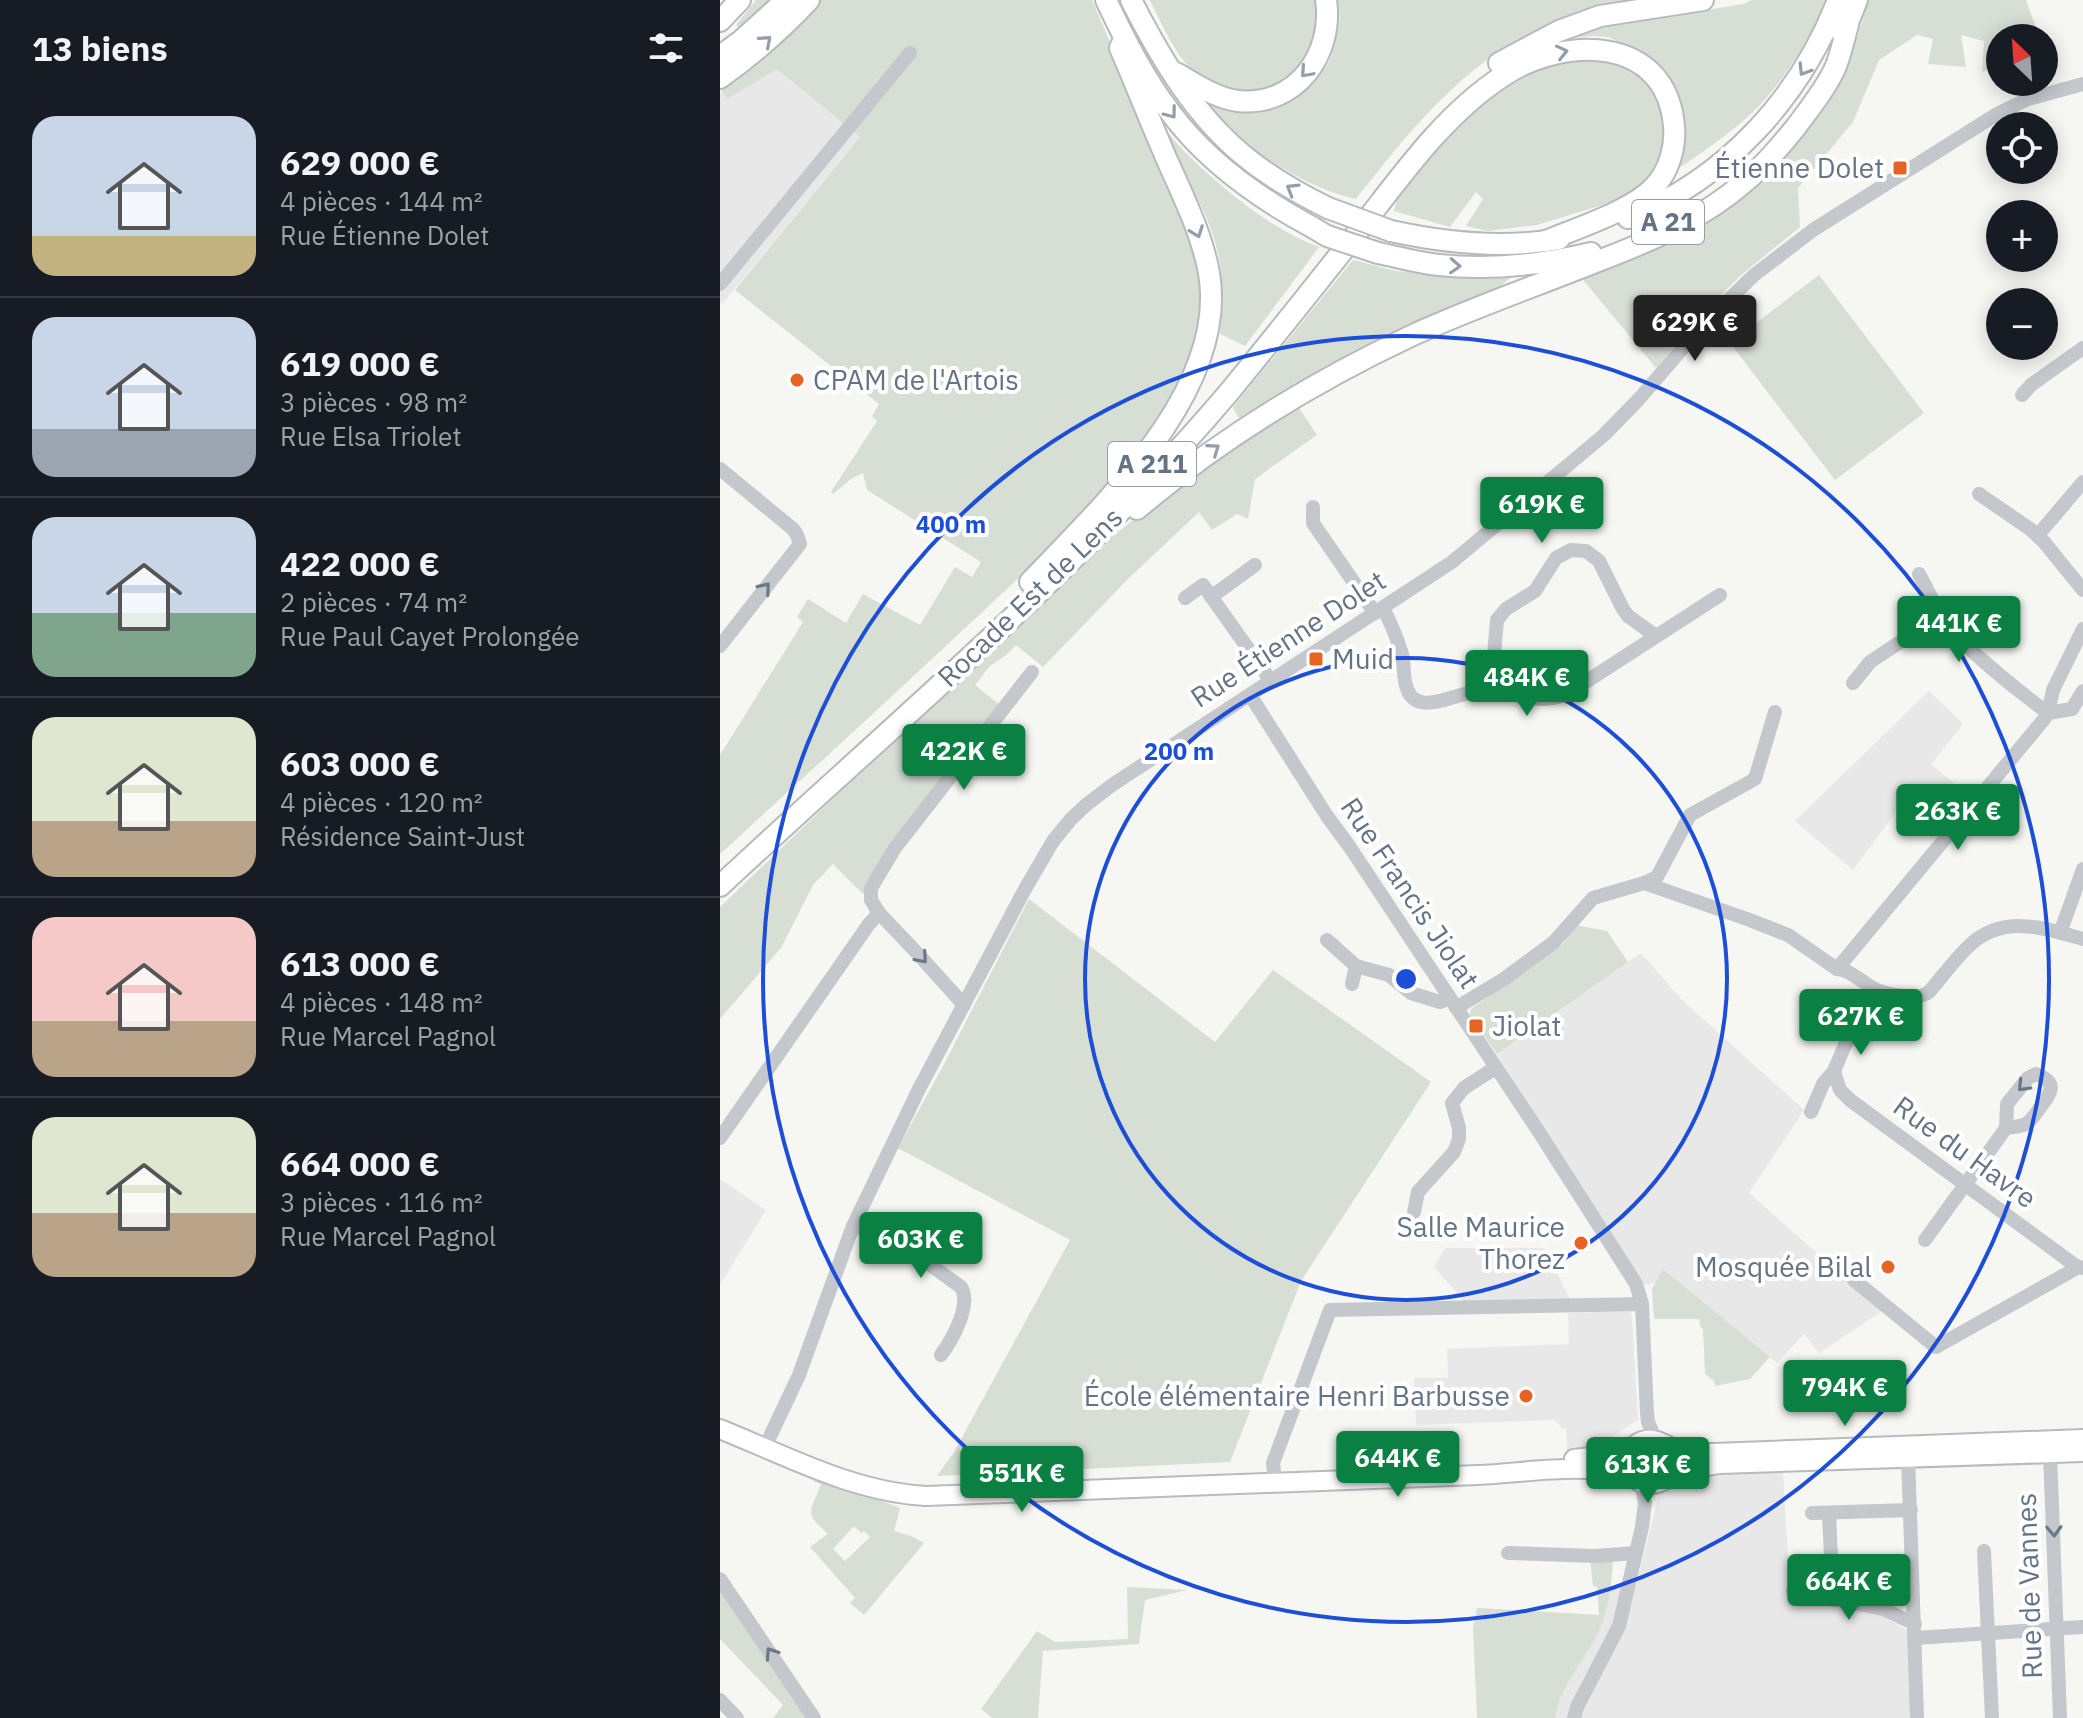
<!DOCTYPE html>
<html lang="fr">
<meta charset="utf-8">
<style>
body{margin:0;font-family:"IBM Plex Sans",sans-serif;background:#242831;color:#f1f3f6;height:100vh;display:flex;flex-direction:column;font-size:30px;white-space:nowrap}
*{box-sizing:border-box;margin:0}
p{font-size:26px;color:#9ea1a6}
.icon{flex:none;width:44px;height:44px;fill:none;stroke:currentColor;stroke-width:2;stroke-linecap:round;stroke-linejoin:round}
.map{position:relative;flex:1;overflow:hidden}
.sheet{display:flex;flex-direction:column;background:#171b24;width:720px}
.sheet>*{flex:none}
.needle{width:52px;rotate:335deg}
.tools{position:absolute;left:1266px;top:24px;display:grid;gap:16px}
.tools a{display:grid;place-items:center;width:72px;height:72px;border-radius:50%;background:#171b24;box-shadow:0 4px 20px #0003;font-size:40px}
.price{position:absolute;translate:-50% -68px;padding:0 18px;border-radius:8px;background:#0b8043;color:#fff;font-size:26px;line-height:52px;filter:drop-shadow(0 2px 4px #0008)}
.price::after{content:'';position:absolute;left:50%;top:48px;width:24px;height:18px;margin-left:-12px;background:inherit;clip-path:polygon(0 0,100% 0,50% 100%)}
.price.on{background:#222;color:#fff}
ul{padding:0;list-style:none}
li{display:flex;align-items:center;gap:24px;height:200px;padding:0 32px}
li+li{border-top:2px solid #363941}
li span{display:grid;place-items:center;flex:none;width:224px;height:160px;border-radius:24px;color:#555}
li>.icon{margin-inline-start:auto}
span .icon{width:96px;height:96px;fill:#fffc;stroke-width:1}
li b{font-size:34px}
h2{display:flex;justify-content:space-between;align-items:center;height:96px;padding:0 32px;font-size:34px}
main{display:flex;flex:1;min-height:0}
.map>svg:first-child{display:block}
.built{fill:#e7e8e7}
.green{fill:#d7ded4;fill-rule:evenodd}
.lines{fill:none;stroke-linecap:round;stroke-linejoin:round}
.major-casing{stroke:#b7bbbf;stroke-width:22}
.highway-casing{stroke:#b7babd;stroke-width:24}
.minor{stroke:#c4c7cb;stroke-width:14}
.major{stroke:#fff;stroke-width:18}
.highway{stroke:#fff;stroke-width:20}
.highway-bridge-casing{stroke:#b7babd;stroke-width:24;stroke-linecap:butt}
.highway-bridge{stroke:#fff;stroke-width:20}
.oneway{stroke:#939eaa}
.oneway2{stroke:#6a7888}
.ring{fill:none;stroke:#1d4ed8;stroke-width:4}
.poi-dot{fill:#e66324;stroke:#fff;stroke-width:3}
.labels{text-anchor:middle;stroke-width:8;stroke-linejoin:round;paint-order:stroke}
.shield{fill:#fff;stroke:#939eaa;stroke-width:2}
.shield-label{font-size:26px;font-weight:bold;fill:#657485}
.poi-label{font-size:28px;fill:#657485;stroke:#fff;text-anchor:end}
.street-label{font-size:28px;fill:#657485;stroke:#fff}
.centre{fill:#1d4ed8;stroke:#fff;stroke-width:4}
.ring-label{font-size:24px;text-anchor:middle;font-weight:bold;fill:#1d4ed8;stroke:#fff;stroke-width:8;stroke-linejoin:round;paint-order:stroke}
</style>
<main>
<section class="sheet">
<h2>13 biens<svg class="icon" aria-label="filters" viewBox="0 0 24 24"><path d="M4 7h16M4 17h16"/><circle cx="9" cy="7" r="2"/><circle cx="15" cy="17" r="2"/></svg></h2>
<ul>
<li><span style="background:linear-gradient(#c9d6e8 75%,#c2b280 0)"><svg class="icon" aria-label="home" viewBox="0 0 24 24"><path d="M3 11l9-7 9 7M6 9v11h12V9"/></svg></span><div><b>629 000 €</b><p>4 pièces · 144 m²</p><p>Rue Étienne Dolet</p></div></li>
<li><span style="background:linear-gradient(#c9d6e8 70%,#9aa5b1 0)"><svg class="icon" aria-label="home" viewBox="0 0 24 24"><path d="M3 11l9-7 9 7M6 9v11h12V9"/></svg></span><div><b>619 000 €</b><p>3 pièces · 98 m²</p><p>Rue Elsa Triolet</p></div></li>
<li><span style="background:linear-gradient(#c9d6e8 60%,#7fa58c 0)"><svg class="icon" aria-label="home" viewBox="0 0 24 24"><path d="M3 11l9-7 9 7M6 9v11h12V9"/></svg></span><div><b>422 000 €</b><p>2 pièces · 74 m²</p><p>Rue Paul Cayet Prolongée</p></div></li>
<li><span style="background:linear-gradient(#dfe7d0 65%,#b9a48a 0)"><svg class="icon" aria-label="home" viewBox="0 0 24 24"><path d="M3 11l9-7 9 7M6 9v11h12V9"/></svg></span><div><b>603 000 €</b><p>4 pièces · 120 m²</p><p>Résidence Saint-Just</p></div></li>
<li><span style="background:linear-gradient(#f6c9c9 65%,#b9a48a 0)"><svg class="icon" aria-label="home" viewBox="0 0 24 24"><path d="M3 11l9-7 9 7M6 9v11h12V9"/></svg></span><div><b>613 000 €</b><p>4 pièces · 148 m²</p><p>Rue Marcel Pagnol</p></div></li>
<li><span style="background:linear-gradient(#dfe7d0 60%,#b9a48a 0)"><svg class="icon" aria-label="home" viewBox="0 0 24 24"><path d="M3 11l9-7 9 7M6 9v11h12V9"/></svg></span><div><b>664 000 €</b><p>3 pièces · 116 m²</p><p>Rue Marcel Pagnol</p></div></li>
</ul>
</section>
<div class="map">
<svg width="1363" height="1718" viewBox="0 0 1363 1718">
<rect width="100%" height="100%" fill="#f6f7f3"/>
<g class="built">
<path d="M57,68L140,137L3,303L0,302V93L2,92L7,99Z"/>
<path d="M1209,691L1243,724L1211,764L1249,796L1220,831L1183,803L1133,870L1075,821Z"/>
<path d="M921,953L962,1000L1084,1110L1029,1193L1162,1311L1099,1353L1084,1334L1057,1363L944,1270L935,1283L924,1285L777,1054Z"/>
<path d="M0,1179L46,1210L0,1285Z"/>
<path d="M725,1248H824L850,1299L744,1301L714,1267Z"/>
<path d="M909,1311L912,1315L918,1420L877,1446V1449L847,1450L846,1428H842L835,1420L696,1425L694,1378H728L727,1349L849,1344L848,1313Z"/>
<path d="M1063,1469L1070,1598L1158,1614L1187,1630L1192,1718H762L757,1608L879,1615L877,1586H916L939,1493L958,1478L966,1473Z"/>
</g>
<g class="green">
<path d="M36,0H53L18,27L16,25Z"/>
<path d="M97,0H372L457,198L486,287L474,364L429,434L391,484L332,547L144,722L0,854V755L83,622L77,617L88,599L126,623L143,594L200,625L235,567L252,577L261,562L147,490L143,473L131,479L113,494L111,492L157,421L152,416L159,404L15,290L140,137L57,69L7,99L0,88L41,56Z"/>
<path d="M430,0H600C600,9 602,22 600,31C598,39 581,70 576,75C552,95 499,95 476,74C455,55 442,25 430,0Z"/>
<path d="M617,0H925C859,7 791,36 742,80C702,115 668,158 636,199C593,190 541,158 508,129C498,119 489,107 479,95C504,116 521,108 549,99C572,91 598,85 610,60C613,53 613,44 616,36C620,22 621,15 617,0Z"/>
<path d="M1032,0H1105C1095,33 1061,85 1035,110C1011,133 983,152 956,170L941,72L923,55L889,37L872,36L850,38L883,25L975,12L1023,4Z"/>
<path d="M1148,0H1306L1320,38H1301L1289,35L1286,38H1280L1277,67L1262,72L1264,41L1241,35L1246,67L1208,64L1213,39L1197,35L1159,60L1133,122L1078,188L1080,227L1021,275L981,315L936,368L864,281L863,273L967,229L1121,77L1138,35Z"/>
<path d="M876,58L908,68L928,84L942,109L945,134L940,155L928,177L902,199L817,225L768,231L746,226L763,199L756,192L730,227L674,211L677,199L717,151L749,116L779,88L823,64Z"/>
<path d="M435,117C445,128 453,140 463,150C501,188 549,228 599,247L525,346L500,334C506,278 501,243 475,194L469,195Z"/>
<path d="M633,260L676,271L790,278L770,295L528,418L518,417L513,407Z"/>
<path d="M1099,275L1204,413L1115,480L1010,343Z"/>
<path d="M575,402L597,435L535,479L528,519L517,514L492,530L479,512L408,579L323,667L296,645L286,655L270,666L255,685L281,706L171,849L143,894L113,864L93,885L61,948L0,1019V907L348,573L457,484Z"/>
<path d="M309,899L495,1042L553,970L711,1082L581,1281L510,1462L217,1476L234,1452L350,1240L178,1148L222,1068Z"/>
<path d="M856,925L887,931L908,962L777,1054L750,1015L751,1009L843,944Z"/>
<path d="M943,1269L1050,1357L1030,1379L995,1386L994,1381L985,1374L983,1329L980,1326L979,1319H934L932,1289Z"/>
<path d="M96,1475L180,1508L174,1531L191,1536L204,1543L144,1615L130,1603L135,1598L90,1547L108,1534C83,1511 90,1514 101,1484L93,1481ZM134,1526L141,1533L144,1531L150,1537L125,1561L113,1549Z"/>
<path d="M893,1558C892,1586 888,1614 875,1639C860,1665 840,1688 835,1718H757L753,1628L757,1608L879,1615L877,1587L873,1586L870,1560Z"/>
<path d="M0,1586L90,1718H53L63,1705L0,1639Z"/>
<path d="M407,1587L467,1590L425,1600L419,1644L323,1651L318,1718H272L261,1709L317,1631L335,1642L408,1639Z"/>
</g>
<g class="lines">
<defs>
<g id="major">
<path d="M0,1429C67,1456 133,1492 206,1496L758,1475C808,1473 865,1461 913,1477"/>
<path d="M1363,1439L994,1453C983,1453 972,1453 962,1451C950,1449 939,1438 926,1440C902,1444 903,1481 927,1484C940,1486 951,1475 962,1471C974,1467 987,1466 1000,1464L1363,1452"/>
<path d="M854,1459L897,1454L912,1449"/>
</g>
<g id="highway">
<path d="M386,0C404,38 424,78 450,112C487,162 538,198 592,227"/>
<path d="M411,0C441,59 476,118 528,159C553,179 580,194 608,208"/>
<path d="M0,21L20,0"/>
<path d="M1123,35L1137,0"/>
<path d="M0,56L22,40L66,0"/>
<path d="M779,63L839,31L880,16L983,0"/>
<path d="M456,73C476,84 495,98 518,101C576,107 614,54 606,0"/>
<path d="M0,78C32,55 62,29 89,0"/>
<path d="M908,218C1006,179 1080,98 1118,0"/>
<path d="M671,231C726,243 783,249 839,239"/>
<path d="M658,253C678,257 698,263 719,265C770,270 821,265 871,253"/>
<path d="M417,509C500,439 595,381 693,335C752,308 813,287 873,263C928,242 982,220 1027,180C1045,165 1061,145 1076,127C1090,108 1107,87 1116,66C1121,53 1124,39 1128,25"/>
<path d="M310,582C383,505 509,389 489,273C482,234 463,196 447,160C431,123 416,85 400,48L404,39"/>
<path d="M0,886C173,724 357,572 510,391C555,336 599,281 643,225C684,172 726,113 783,76C843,36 946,34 954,126C956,147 949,171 934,187C911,211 857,228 826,241"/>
</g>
</defs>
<use href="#major" class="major-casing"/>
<use href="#highway" class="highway-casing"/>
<g class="minor">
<path d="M0,284L190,53"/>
<path d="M1302,395L1311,385L1363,348"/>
<path d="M0,469L73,529L77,535L80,544L0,646"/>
<path d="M1259,494L1310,529L1324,542L1363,590"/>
<path d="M593,507V523L655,613"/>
<path d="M1318,535L1363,482"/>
<path d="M1199,574L1218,610L1219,619C1252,653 1290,685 1328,713"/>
<path d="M491,597L535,565"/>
<path d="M465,598L483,585L551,681"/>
<path d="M663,608C671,623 677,638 682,654C685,667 682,685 691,696C699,705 709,703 720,701C735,697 753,690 768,691C800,691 814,707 847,694L1000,595"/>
<path d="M1133,683L1150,662L1210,622L1219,619"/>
<path d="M771,691L777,620L786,609L815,591L836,558L851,550L866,551L879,561L903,609L908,616L936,636"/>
<path d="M530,695L607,816L629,846L819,1132L916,1284L922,1304L927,1413L928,1422L936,1441"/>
<path d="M1328,713L1352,709L1363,691"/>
<path d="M924,883L1027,919L1068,935L1117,969C1132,970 1143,984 1157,990C1166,994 1174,995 1183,996C1193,997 1200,998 1209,992C1222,977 1235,959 1250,945C1283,914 1325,928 1363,939"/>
<path d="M1340,933L1363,869"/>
<path d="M607,940L636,966L669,975L691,993L720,1002L729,998"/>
<path d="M1117,969L1325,718L1328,713L1333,690L1363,629"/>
<path d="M632,984L636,966"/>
<path d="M244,1005L198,954L159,913L151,900V888L175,848L312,672"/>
<path d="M736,1008L784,979L834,942L873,898L924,883L937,877L970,815L1035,779L1055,712"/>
<path d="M1114,1071L1120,1090L1130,1100L1356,1266"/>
<path d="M1091,1112L1103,1084L1114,1071L1125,1045L1156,996L1157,991"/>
<path d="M0,1138L149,924L159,913"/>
<path d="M694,1212L698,1192L734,1152L739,1139V1128L732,1103L744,1088L775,1068"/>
<path d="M133,1226L162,1235L180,1243L241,1287C252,1305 232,1340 221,1355"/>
<path d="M1205,1240L1286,1128L1287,1104L1308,1078L1316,1074C1340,1083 1330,1094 1319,1109C1315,1115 1312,1120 1306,1124C1299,1127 1293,1127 1286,1128"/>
<path d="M1134,1280L1216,1347L1355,1269L1356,1266L1363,1268"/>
<path d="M45,1447L79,1375L133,1226L199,1089L305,889L333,841L351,819L366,805L392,785L732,562L884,435L919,399L981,327L1033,276L1093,230L1277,114L1308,99L1363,84"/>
<path d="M1330,1453L1340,1718"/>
<path d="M1188,1457L1197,1718"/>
<path d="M555,1483L553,1463L610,1310L922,1304"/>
<path d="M1092,1513L1191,1510"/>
<path d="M1109,1513L1113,1600"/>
<path d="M1264,1551L1272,1718"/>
<path d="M788,1553L875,1556L916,1553"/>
<path d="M0,1579L94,1718"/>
<path d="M1073,1591L1163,1609L1195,1624"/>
<path d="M1195,1638L1363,1627"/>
<path d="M0,1700L17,1718"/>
<path d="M854,1718L857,1707L899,1626L922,1527L925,1503L921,1482"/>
</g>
<use href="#major" class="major"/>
<use href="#highway" class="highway"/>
<defs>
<g id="highway-bridge">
<path d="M608,208L671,231"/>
<path d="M592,227L607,236L658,253"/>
</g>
</defs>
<use href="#highway-bridge" class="highway-bridge-casing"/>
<use href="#highway-bridge" class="highway-bridge"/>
</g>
<defs><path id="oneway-chevron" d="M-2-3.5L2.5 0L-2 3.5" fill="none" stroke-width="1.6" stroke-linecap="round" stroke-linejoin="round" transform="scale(2)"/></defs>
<g class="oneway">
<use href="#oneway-chevron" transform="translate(46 41) rotate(-41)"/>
<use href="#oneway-chevron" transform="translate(842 52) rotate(-13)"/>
<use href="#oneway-chevron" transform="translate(1084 70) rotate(122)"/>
<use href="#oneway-chevron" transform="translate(586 72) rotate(132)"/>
<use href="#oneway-chevron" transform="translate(451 113) rotate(53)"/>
<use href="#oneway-chevron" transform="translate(572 189) rotate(-149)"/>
<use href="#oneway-chevron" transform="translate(477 232) rotate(70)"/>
<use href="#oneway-chevron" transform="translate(735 266) rotate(3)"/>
<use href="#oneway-chevron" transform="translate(494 449) rotate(-35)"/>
</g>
<g class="oneway2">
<use href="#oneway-chevron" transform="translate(45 588) rotate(-50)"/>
<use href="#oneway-chevron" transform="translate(202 958) rotate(49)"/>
<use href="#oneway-chevron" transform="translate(1303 1086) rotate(134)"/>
<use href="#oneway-chevron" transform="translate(1334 1531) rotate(88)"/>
<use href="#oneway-chevron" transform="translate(51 1653) rotate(-124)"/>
</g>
<g class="ring">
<circle cx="686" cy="979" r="321"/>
<circle cx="686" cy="979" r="643"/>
</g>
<g class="poi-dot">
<rect x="1172" y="160" width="16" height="16" rx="4"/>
<circle cx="77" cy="380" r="8"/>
<rect x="588" y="651" width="16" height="16" rx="4"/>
<rect x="748" y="1018" width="16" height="16" rx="4"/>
<circle cx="861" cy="1243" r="8"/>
<circle cx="1168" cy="1267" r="8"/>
<circle cx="806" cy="1396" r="8"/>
</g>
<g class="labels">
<g class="shield">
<rect x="912" y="200" width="72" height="44" rx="6"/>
<rect x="388" y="442" width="88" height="44" rx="6"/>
</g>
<g class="shield-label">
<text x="948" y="231">A 21</text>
<text x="432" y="473">A 211</text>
</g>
<g class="poi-label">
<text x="1164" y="178">Étienne Dolet</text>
<text x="93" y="390" text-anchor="start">CPAM de l'Artois</text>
<text x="612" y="669" text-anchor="start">Muid</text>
<text x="772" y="1036" text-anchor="start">Jiolat</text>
<text x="845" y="1237">Salle Maurice<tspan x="845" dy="32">Thorez</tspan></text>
<text x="1152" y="1277">Mosquée Bilal</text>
<text x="790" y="1406">École élémentaire Henri Barbusse</text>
</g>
<g class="street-label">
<text transform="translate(310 597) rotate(-44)" y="10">Rocade Est de Lens</text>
<text transform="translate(568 639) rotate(-33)" y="10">Rue Étienne Dolet</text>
<text transform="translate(690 893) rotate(56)" y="10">Rue Francis Jiolat</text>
<text transform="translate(1245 1152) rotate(36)" y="10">Rue du Havre</text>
<text transform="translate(1309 1586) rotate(-92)" y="10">Rue de Vannes</text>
</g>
</g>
<circle cx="686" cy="979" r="12" class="centre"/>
<g class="ring-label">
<text x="231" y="533">400 m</text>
<text x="459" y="760">200 m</text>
</g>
</svg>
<div class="tools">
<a><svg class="needle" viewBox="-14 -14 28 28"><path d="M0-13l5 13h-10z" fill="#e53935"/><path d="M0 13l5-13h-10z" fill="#9ea1a6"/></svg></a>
<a><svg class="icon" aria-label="locate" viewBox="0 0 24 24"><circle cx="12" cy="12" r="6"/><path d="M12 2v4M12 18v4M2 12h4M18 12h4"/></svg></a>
<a>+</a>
<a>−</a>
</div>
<b class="price on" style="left:975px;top:363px">629K €</b>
<b class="price" style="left:822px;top:545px">619K €</b>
<b class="price" style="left:1239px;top:664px">441K €</b>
<b class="price" style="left:807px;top:718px">484K €</b>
<b class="price" style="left:244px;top:792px">422K €</b>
<b class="price" style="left:1238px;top:852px">263K €</b>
<b class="price" style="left:1141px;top:1057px">627K €</b>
<b class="price" style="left:201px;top:1280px">603K €</b>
<b class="price" style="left:1125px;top:1428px">794K €</b>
<b class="price" style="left:678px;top:1499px">644K €</b>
<b class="price" style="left:928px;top:1505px">613K €</b>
<b class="price" style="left:302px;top:1514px">551K €</b>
<b class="price" style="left:1129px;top:1622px">664K €</b>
</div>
</main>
